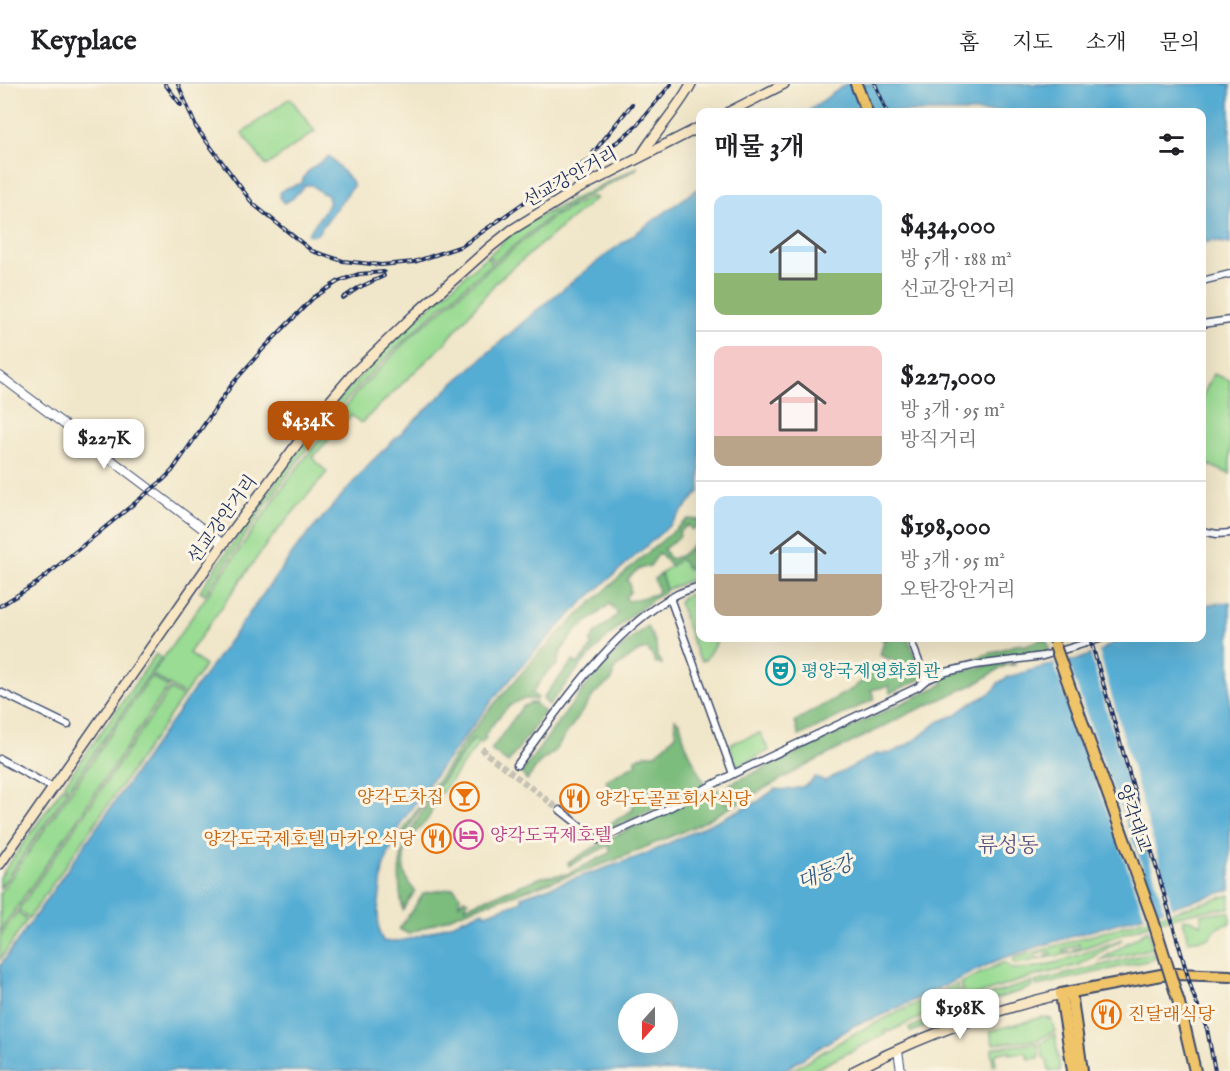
<!DOCTYPE html>
<html lang="ko">
<meta charset="utf-8">
<style>
body{margin:0;font-family:"IM FELL English","Noto Serif KR",serif;background:#f2f2f2;color:#202124;height:100vh;display:flex;flex-direction:column;font-size:22px;white-space:nowrap}
*{box-sizing:border-box;margin:0}
p{font-size:20px;color:#757577}
.icon{flex:none;width:33px;height:33px;fill:none;stroke:currentColor;stroke-width:2;stroke-linecap:round;stroke-linejoin:round}
.map{position:relative;flex:1;overflow:hidden}
.side{position:absolute;left:696px;top:24px;width:510px;height:534px;display:flex;flex-direction:column;background:#fff;border-radius:12px;box-shadow:0 6px 24px #0002}
.side>*{flex:none}
.needle{width:39px;rotate:201deg}
.tools{position:absolute;left:618px;top:909px;display:grid;gap:12px}
.tools a{display:grid;place-items:center;width:60px;height:60px;border-radius:50%;background:#fff;box-shadow:0 6px 24px #0002;font-size:30px}
.price{position:absolute;translate:-50% -51px;padding:0 14px;border-radius:12px;background:#fff;color:#222;font-size:20px;line-height:39px;filter:drop-shadow(0 2px 3px #0008)}
.price::after{content:'';position:absolute;left:50%;top:36px;width:18px;height:14px;margin-left:-9px;background:inherit;clip-path:polygon(0 0,100% 0,50% 100%)}
.price.current{background:#b45309;color:#fff}
ul{padding:0;list-style:none}
li{display:flex;align-items:center;gap:18px;height:150px;padding:0 18px}
li+li{border-top:2px solid #e0e0e0}
li span{display:grid;place-items:center;flex:none;width:168px;height:120px;border-radius:12px;color:#555}
li>.icon{margin-inline-start:auto}
span .icon{width:72px;height:72px;fill:#fffc;stroke-width:1}
li b{font-size:26px}
h2{display:flex;justify-content:space-between;align-items:center;height:72px;padding:0 18px;font-size:26px}
header{display:flex;align-items:center;gap:36px;box-sizing:border-box;height:84px;padding:0 30px;background:#fff;border-bottom:2px solid #e0e0e0}
header strong{font-size:28px}
nav{display:flex;gap:33px;margin-inline-start:auto;font-size:21px}
.map>svg:first-child{display:block}
.green{fill:#9adc93;stroke:#5a8678;stroke-width:1.5}
.forest{fill:#7bbc7d;stroke:#4b766e;stroke-width:1.5}
.water{fill:#57add4;stroke:#396e99;stroke-width:1.5;fill-rule:evenodd}
.pier{fill:#f0e6c9}
.lines{fill:none;stroke-linecap:round;stroke-linejoin:round}
.minor-tunnel{stroke:#c5c1b4;stroke-width:6;stroke-dasharray:6 3;stroke-linecap:butt}
.minor-casing{stroke:#3b4a6e;stroke-width:9}
.tertiary-casing{stroke:#3b4a6e;stroke-width:10}
.secondary-casing{stroke:#3b4a6e;stroke-width:12}
.primary-casing{stroke:#3b4a6e;stroke-width:14}
.minor{stroke:#fff;stroke-width:6}
.tertiary{stroke:#fff;stroke-width:8}
.secondary{stroke:#f9e7c3;stroke-width:9}
.primary{stroke:#f0c469;stroke-width:10}
.rail-casing{stroke:#1b2f5e;stroke-width:4}
.rail{stroke:#fcf5e5;stroke-width:1.5;stroke-dasharray:4.5;stroke-linecap:butt}
.primary-bridge-casing{stroke:#3b4a6e;stroke-width:14;stroke-linecap:butt}
.primary-bridge{stroke:#f0c469;stroke-width:10}
.labels{text-anchor:middle;stroke-width:6;stroke-linejoin:round;paint-order:stroke}
.street-label{font-size:18px;fill:#1b2f5e;stroke:#fcf5e5}
.culture-label{font-size:18px;fill:#0d838f;stroke:#fcf5e5;text-anchor:start}
.food-label{font-size:18px;fill:#c56008;stroke:#fcf5e5;text-anchor:end}
.hotel-label{font-size:18px;fill:#b23c85;stroke:#fcf5e5;text-anchor:start}
.water-label{font-size:20px;font-style:italic;fill:#305b87;stroke:#fcf5e5}
.quarter-label{font-size:21px;fill:#595483;stroke:#fcf5e5}
</style>
<header>
<strong>Keyplace</strong>
<nav><a>홈</a><a>지도</a><a>소개</a><a>문의</a></nav>
</header>
<div class="map">
<svg width="1230" height="987" viewBox="0 0 1230 987">
<rect width="100%" height="100%" fill="#fcf5e5"/>
<filter id="ink" filterUnits="userSpaceOnUse"><feTurbulence type="fractalNoise" baseFrequency=".0167" numOctaves="2"/><feDisplacementMap in="SourceGraphic" scale="12" xChannelSelector="R" yChannelSelector="G"/><feConvolveMatrix kernelMatrix="1 2 1 2 8 2 1 2 1" color-interpolation-filters="sRGB"/></filter>
<filter id="wash" filterUnits="userSpaceOnUse"><feTurbulence type="fractalNoise" baseFrequency=".008" numOctaves="4" result="noise"/><feDisplacementMap in="SourceGraphic" scale="24" xChannelSelector="R" yChannelSelector="G"/><feGaussianBlur stdDeviation="1.35" result="paint"/><feColorMatrix in="noise" values="0 0 0 0 0 0 0 0 0 0 0 0 0 0 0 0 0 1.4 0 .05"/><feComposite in="paint" operator="in"/></filter>
<g filter="url(#wash)">
<rect width="100%" height="100%" fill="#f0e6c9"/>
<g class="green">
<path d="M290,14L315,47L266,82L242,49Z"/>
<path d="M638,83L635,86L553,130L494,178L489,171L516,146L535,135Z"/>
<path d="M591,113L596,114L497,197L445,259L361,339L351,331L312,374L327,388L268,458L189,569L205,582L184,611L152,590L291,392L357,308L410,253L495,180L554,132Z"/>
<path d="M487,172L492,180C445,219 398,259 357,304C300,367 253,440 205,510L200,507C252,432 302,355 364,288C401,246 445,210 487,172Z"/>
<path d="M1213,290L1230,296V390L1202,378V314Z"/>
<path d="M680,474C690,478 699,480 700,492L666,506L661,490Z"/>
<path d="M700,507V554H719L705,576L702,577L697,571L679,518L683,513Z"/>
<path d="M156,570L161,574L69,705L64,701Z"/>
<path d="M151,592L168,603L0,848V809Z"/>
<path d="M170,605L183,613L29,834L18,826Z"/>
<path d="M760,649L769,667L737,682L730,663L732,659Z"/>
<path d="M474,655L479,659L441,709L437,705Z"/>
<path d="M63,703L68,707L0,804V793Z"/>
<path d="M1230,811V824C1176,826 1124,850 1073,868L1074,865L1079,864V860L1063,866L1064,868L1069,867L1071,869L1045,874L1047,871L1052,870L1050,867L1034,871L1035,874H1043L1017,880L1013,878L1014,874Z"/>
<path d="M17,828L27,836L0,876V852Z"/>
<path d="M1230,828V839L1218,843L1209,854L1188,857L1183,835L1192,836L1201,840V830Z"/>
<path d="M1148,846L1153,864L1099,877Z"/>
<path d="M1123,855L1079,881L1028,894L960,916L958,909L963,906L960,899L1002,879H1006L1012,885C1049,886 1089,866 1123,855Z"/>
<path d="M1154,868L1155,875L1037,902L1035,898Z"/>
<path d="M1032,898L1033,903L973,922L911,948L909,944L976,915Z"/>
<path d="M957,900L959,905L954,909L957,917L888,948L887,946L884,947L885,950L812,987H790L857,948Z"/>
<path d="M1043,933L1051,935L1055,947L1038,956L993,960L990,947Z"/>
<path d="M1055,950L1060,987H1049L1047,977L1043,973L1041,959Z"/>
<path d="M1036,959L1038,960L1039,974L1028,975L1026,968L1010,970V967L998,969L995,972L996,981H993L992,966L994,964Z"/>
</g>
<g class="forest">
<path d="M688,435L700,436V439L692,446L688,441L679,448L680,452L664,465L668,473L672,475L682,471L700,454V460L691,467L700,471V489L693,479L689,485L680,475L671,482L659,469L650,482C639,484 633,488 627,496L630,500V508L625,514L629,517L656,510L658,505L654,495L661,490L666,506L628,534L604,557L583,579L549,621L543,615L545,611L573,577L578,580L593,561L590,558L595,550L618,530L610,520L576,547L561,567L557,581L547,588L532,609L538,614L536,616C513,609 497,635 484,652L486,654L481,660L473,655L417,730L401,759L402,749L412,733L467,654L490,625L541,567L550,561V558C594,515 640,474 688,435Z"/>
<path d="M647,542L656,560L657,573L662,580L655,579L653,572L647,565L639,567L615,584L612,596L595,609L553,669L541,677L527,696L521,689C560,638 595,581 647,542Z"/>
<path d="M881,554H908L922,592L920,596L890,609L889,602L871,606L875,615L799,652L795,637L852,605L862,597L868,583L898,580L897,578L880,571L884,557Z"/>
<path d="M1045,554L1049,563L1048,568L950,583L1021,559L1023,562Z"/>
<path d="M1016,579L1015,581H1007L999,585L977,599L910,629L809,680L698,741L615,776L474,824L408,850L399,845L424,809L454,804L460,811L459,820L464,815L468,817L465,823L542,793L568,790L610,769L609,761L569,782L568,779L608,755L717,705L725,719L734,716L730,700L943,600L941,592L990,581Z"/>
<path d="M535,619L545,628L508,679L491,666L522,623L530,619Z"/>
<path d="M675,635L680,639L685,659L705,702L610,745L608,741L633,726V708L621,710L609,704L606,696L636,680V675L646,670H656L676,651Z"/>
<path d="M436,709L437,711C435,718 432,727 429,733C425,740 418,745 413,751C400,769 400,791 415,807L403,826C392,775 405,750 436,709Z"/>
</g>
<g class="water">
<path d="M846,0H1230V160L1212,157L1202,159V28H807Z"/>
<path d="M329,72L353,99V102L317,150L312,152L308,150L329,120L328,111L322,109L312,101H305L292,115L284,119L280,114V109L284,105L302,99C304,86 319,80 329,72Z"/>
<path d="M700,103V407L670,441L581,520L527,576L492,617L426,703L401,739L383,784L378,827L379,848L383,857C406,862 459,836 483,827L485,830L522,817L521,813L643,771L757,718L775,705C788,707 807,705 815,693L825,697L876,670L891,669L899,665L914,657L938,638L955,631L970,620L984,613L995,605L998,599L1008,593L1053,580L1077,576L1100,567L1121,554H1202V521L1230,518V806L1053,858L1000,875L883,931L855,941L783,987H0V882L157,657L298,462L370,379L455,298L537,226L607,170ZM628,920H668V958H628Z"/>
</g>
<g class="pier">
<path d="M1098,564L1173,827L1165,829L1090,568Z"/>
<path d="M1067,575L1116,715L1138,769L1158,831L1146,835L1053,577Z"/>
</g>
</g>
<g filter="url(#ink)">
<g class="lines">
<path class="minor-tunnel" d="M486,664L483,667L560,726"/>
<defs>
<g id="minor">
<path d="M1202,197L1230,190"/>
<path d="M1202,240L1230,236"/>
<path d="M1202,447L1217,450L1230,449"/>
<path d="M670,514L733,690L918,603L926,596L910,554"/>
<path d="M926,596L946,588L976,581L1043,572L1103,554"/>
<path d="M0,608L68,641"/>
<path d="M0,675L53,704"/>
<path d="M517,681C559,625 611,546 674,512C682,507 692,505 700,502"/>
<path d="M560,726L598,756L665,726L733,690"/>
</g>
<g id="tertiary">
<path d="M0,292L223,460"/>
<path d="M898,967L901,987"/>
</g>
<g id="secondary">
<path d="M729,28L784,0"/>
<path d="M641,72C656,47 677,26 691,0"/>
<path d="M0,780L223,460L320,329L354,289L413,232L489,164L513,145L578,105L700,43"/>
<path d="M854,987C919,953 990,927 1061,910"/>
</g>
<g id="primary">
<path d="M856,0L867,28"/>
<path d="M1054,555V554"/>
<path d="M1071,908L1082,987"/>
<path d="M1179,919L1195,987"/>
<path d="M1073,987L1061,910L1161,891L1177,890L1230,892"/>
</g>
</defs>
<use href="#minor" class="minor-casing"/>
<use href="#tertiary" class="tertiary-casing"/>
<use href="#secondary" class="secondary-casing"/>
<use href="#primary" class="primary-casing"/>
<use href="#minor" class="minor"/>
<use href="#tertiary" class="tertiary"/>
<use href="#secondary" class="secondary"/>
<use href="#primary" class="primary"/>
<defs>
<g id="rail">
<path d="M165,0L181,21"/>
<path d="M178,0L196,43L253,120L312,167L343,177L381,181L414,178L462,162L542,106L620,56L637,41L671,0"/>
<path d="M875,0L887,28"/>
<path d="M593,69L632,20"/>
<path d="M343,214L358,204L384,192"/>
<path d="M0,522L37,499L163,396L172,387L233,299L263,265L313,214L339,197L359,190L384,188"/>
<path d="M1090,554L1193,910L1207,945L1215,987"/>
</g>
</defs>
<use href="#rail" class="rail-casing"/>
<use href="#rail" class="rail"/>
<defs>
<path id="primary-bridge" d="M1055,562L1153,836L1179,919"/>
</defs>
<use href="#primary-bridge" class="primary-bridge-casing"/>
<use href="#primary-bridge" class="primary-bridge"/>
</g>
</g>
<defs>
<symbol id="theatre-ring" viewBox="-11 -11 22 22"><circle r="9.5" fill="#fcf5e5" stroke="#0f9aa8" stroke-width="1.5"/><path d="M-5-5.5Q0-4 5-5.5V0Q5 5 0 6Q-5 5-5 0ZM-3.3-2.5H-1v1.5H-3.3ZM1-2.5H3.3v1.5H1ZM-2.8 1Q0 5.5 2.8 1Z" fill="#0f9aa8"/></symbol>
<symbol id="bar-ring" viewBox="-11 -11 22 22"><circle r="9.5" fill="#fcf5e5" stroke="#e8710a" stroke-width="1.5"/><path d="M-6-5H6L.8 .8V4.5H3.5V6h-7V4.5H-.8V.8Z" fill="#e8710a"/></symbol>
<symbol id="restaurant-ring" viewBox="-11 -11 22 22"><circle r="9.5" fill="#fcf5e5" stroke="#e8710a" stroke-width="1.5"/><path d="M-5-6h1v4h1v-4h1v4h1v-4h1v5L-1.5 .5V6h-2V.5L-5-1ZM5-6V6H3V1.5H1.5Q1.5-4 5-6Z" fill="#e8710a"/></symbol>
<symbol id="hotel-ring" viewBox="-11 -11 22 22"><circle r="9.5" fill="#fcf5e5" stroke="#d1479c" stroke-width="1.5"/><path d="M-6-4.5h1.5V1H6V5H4.5V3h-9V5H-6ZM-4 0a1.8 1.8 0 1 1 3.6 0ZM.5 0V-2.5h3Q6-2.5 6 0Z" fill="#d1479c"/></symbol>
</defs>
<g fill-rule="evenodd">
<use href="#theatre-ring" x="764" y="570" width="33" height="33"/>
<use href="#bar-ring" x="448" y="696" width="33" height="33"/>
<use href="#restaurant-ring" x="558" y="698" width="33" height="33"/>
<use href="#hotel-ring" x="452" y="734" width="33" height="33"/>
<use href="#restaurant-ring" x="420" y="738" width="33" height="33"/>
<use href="#restaurant-ring" x="1090" y="914" width="33" height="33"/>
</g>
<g class="labels">
<g class="street-label">
<text transform="translate(570 93) rotate(-29)" y="6">선교강안거리</text>
<text transform="translate(222 435) rotate(-54)" y="6">선교강안거리</text>
<text transform="translate(1134 734) rotate(70)" y="6">양각대교</text>
</g>
<g class="culture-label">
<text x="801" y="593">평양국제영화회관</text>
</g>
<g class="food-label">
<text x="444" y="719">양각도차집</text>
<text x="595" y="721" text-anchor="start">양각도골프회사식당</text>
<text x="416" y="761">양각도국제호텔 마카오식당</text>
<text x="1128" y="936" text-anchor="start">진달래식당</text>
</g>
<g class="hotel-label">
<text x="490" y="757">양각도국제호텔</text>
</g>
<g class="water-label">
<text transform="translate(825 788) rotate(-21)" y="7">대동강</text>
</g>
<g class="quarter-label">
<text x="1008" y="768">류성동</text>
</g>
</g>
</svg>
<div class="tools">
<a><svg class="needle" viewBox="-14 -14 28 28"><path d="M0-13l5 13h-10z" fill="#e53935"/><path d="M0 13l5-13h-10z" fill="#757577"/></svg></a>
</div>
<b class="price current" style="left:308px;top:368px">$434K</b>
<b class="price" style="left:104px;top:386px">$227K</b>
<b class="price" style="left:960px;top:956px">$198K</b>
<section class="side">
<h2>매물 3개<svg class="icon" aria-label="filters" viewBox="0 0 24 24"><path d="M4 7h16M4 17h16"/><circle cx="9" cy="7" r="2"/><circle cx="15" cy="17" r="2"/></svg></h2>
<ul>
<li><span style="background:linear-gradient(#bfe0f5 65%,#8fb573 0)"><svg class="icon" aria-label="home" viewBox="0 0 24 24"><path d="M3 11l9-7 9 7M6 9v11h12V9"/></svg></span><div><b>$434,000</b><p>방 5개 · 188 m²</p><p>선교강안거리</p></div></li>
<li><span style="background:linear-gradient(#f6c9c9 75%,#b9a48a 0)"><svg class="icon" aria-label="home" viewBox="0 0 24 24"><path d="M3 11l9-7 9 7M6 9v11h12V9"/></svg></span><div><b>$227,000</b><p>방 3개 · 95 m²</p><p>방직거리</p></div></li>
<li><span style="background:linear-gradient(#bfe0f5 65%,#b9a48a 0)"><svg class="icon" aria-label="home" viewBox="0 0 24 24"><path d="M3 11l9-7 9 7M6 9v11h12V9"/></svg></span><div><b>$198,000</b><p>방 3개 · 95 m²</p><p>오탄강안거리</p></div></li>
</ul>
</section>
</div>
